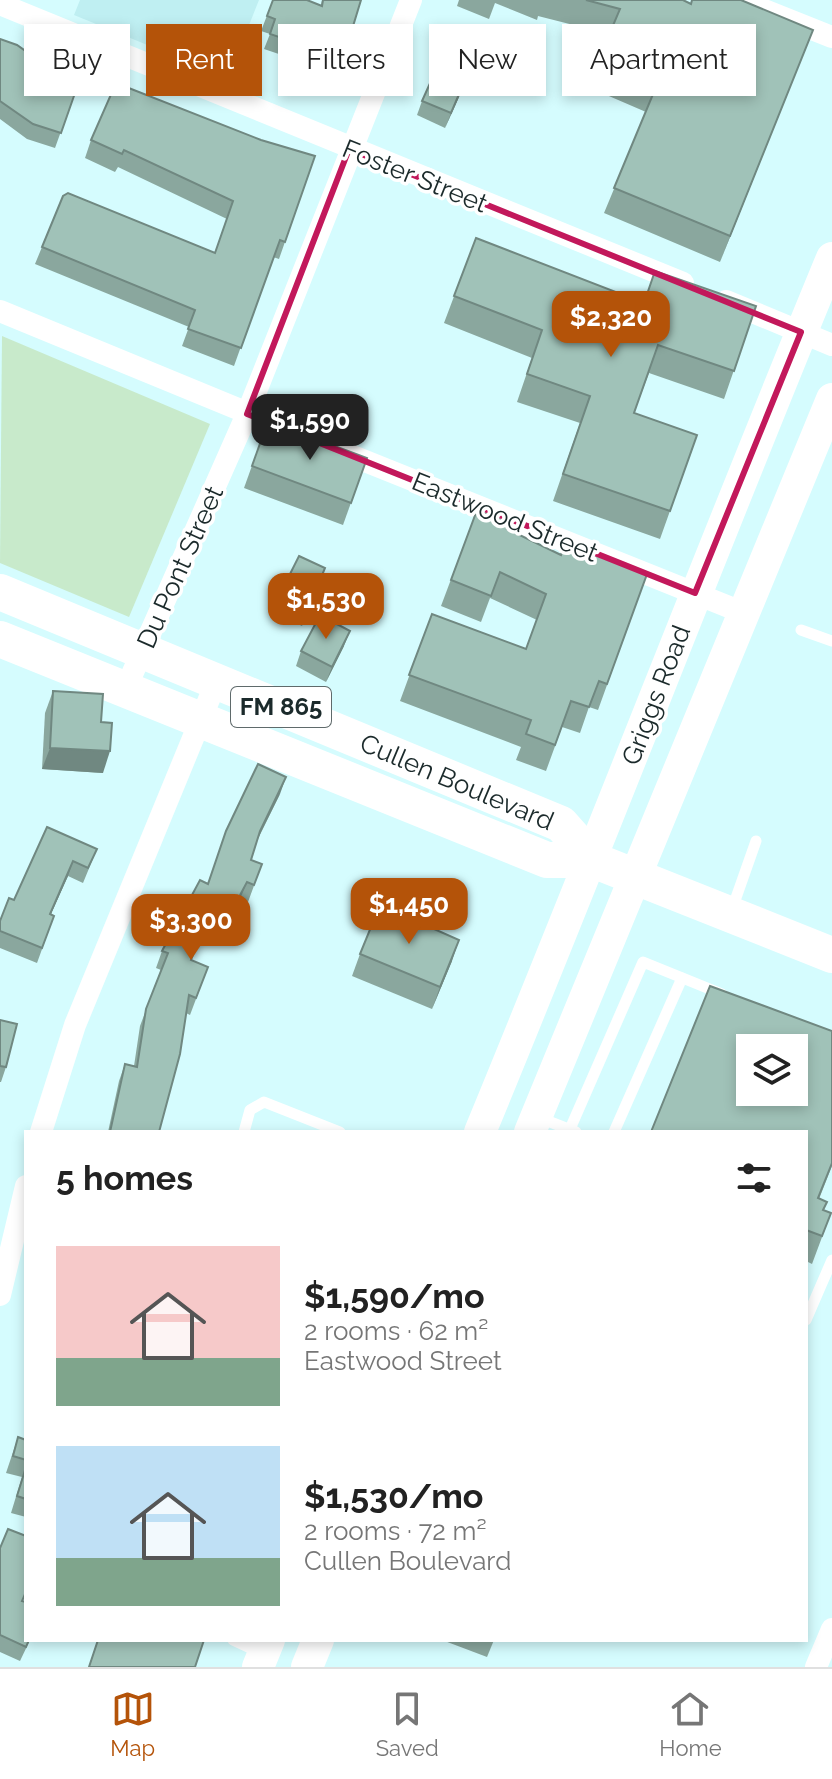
<!DOCTYPE html>
<meta charset="utf-8">
<style>
body{margin:0;font-family:Raleway,sans-serif;background:#f6f6f6;color:#222;height:100vh;display:flex;flex-direction:column;font-size:30px;white-space:nowrap}
*{box-sizing:border-box;margin:0}
p{font-size:26px;color:#767676}
.icon{flex:none;width:44px;height:44px;fill:none;stroke:currentColor;stroke-width:2;stroke-linecap:round;stroke-linejoin:round}
.map{position:relative;flex:1;overflow:hidden}
.side{position:absolute;left:24px;top:1130px;width:784px;height:512px;display:flex;flex-direction:column;background:#fff;border-radius:0px;box-shadow:0 4px 12px #0003}
.side>*{flex:none}
.banner{position:absolute;left:24px;top:24px;width:784px;height:72px;display:flex;gap:16px}
.fabs{position:absolute;left:736px;top:1034px;display:grid;gap:16px}
.fabs a{display:grid;place-items:center;width:72px;height:72px;border-radius:0px;background:#fff;box-shadow:0 4px 12px #0003;font-size:40px}
.price{position:absolute;translate:-50% -68px;padding:0 18px;border-radius:16px;background:#b45309;color:#fff;font-size:26px;line-height:52px;filter:drop-shadow(0 2px 4px #0008)}
.price::after{content:'';position:absolute;left:50%;top:48px;width:24px;height:18px;margin-left:-12px;background:inherit;clip-path:polygon(0 0,100% 0,50% 100%)}
.price.active{background:#222;color:#fff}
ul{padding:0;list-style:none}
li{display:flex;align-items:center;gap:24px;height:200px;padding:0 32px}
li span{display:grid;place-items:center;flex:none;width:224px;height:160px;border-radius:0px;color:#555}
li>.icon{margin-inline-start:auto}
span .icon{width:96px;height:96px;fill:#fffc;stroke-width:1}
li b{font-size:34px}
h2{display:flex;justify-content:space-between;align-items:center;height:96px;padding:0 32px;font-size:34px}
.pill{padding:0 28px;border-radius:0px;background:#fff;box-shadow:0 4px 12px #0003;font-size:28px;line-height:72px}
.pill.active{background:#b45309;color:#fff}
.dock{display:flex;justify-content:space-around;align-items:center;height:112px;border-top:2px solid #e0e0e0;background:#fff;font-size:22px;color:#767676}
.dock a{display:grid;justify-items:center;gap:4px}
.dock .active{color:#b45309}
.map>svg:first-child{display:block}
.built{fill:#bfeff2}
.green{fill:#c8eacb}
.lines{fill:none;stroke-linecap:round;stroke-linejoin:round}
.lane{stroke:#fff;stroke-width:11}
.street{stroke:#fff;stroke-width:22}
.secondary{stroke:#fff;stroke-width:32}
.primary{stroke:#fff;stroke-width:36}
.wall{fill:#8aa79e}
.shaded-wall{fill:#708881}
.building{fill:#a0c2b8;stroke:#708881;stroke-width:2;fill-rule:evenodd}
.marked{fill:none;stroke:#c2185b;stroke-width:6;stroke-linejoin:round}
.labels{text-anchor:middle;stroke-width:7;stroke-linejoin:round;paint-order:stroke}
.shield{fill:#fff;stroke:#5f6a6b;stroke-width:2}
.shield-label{font-size:24px;font-weight:bold;fill:#1b2a2b}
.street-label{font-size:26px;fill:#1b2a2b;stroke:#fff}
</style>
<div class="map">
<svg width="832" height="1667" viewBox="0 0 832 1667">
<rect width="100%" height="100%" fill="#d5fcfe"/>
<path class="built" d="M80,0H259L228,78L74,15Z"/>
<path class="green" d="M2,336L210,424L129,617L0,563Z"/>
<g class="lines">
<g class="lane">
<path d="M801,630L832,641"/>
<path d="M731,912L756,841"/>
<path d="M540,1118L576,1132"/>
<path d="M570,1129L643,962L722,994"/>
<path d="M244,1132L250,1110L264,1102L340,1132"/>
<path d="M614,1132L682,978"/>
<path d="M806,1320L832,1260"/>
<path d="M233,1640L261,1653"/>
</g>
<g class="street">
<path d="M739,0L832,37"/>
<path d="M0,4L683,283"/>
<path d="M726,301L832,345"/>
<path d="M0,311L294,432"/>
<path d="M340,451L744,613"/>
<path d="M126,688L247,414L411,0"/>
<path d="M41,1132L75,1025L217,680"/>
<path d="M0,1295L26,1186"/>
<path d="M816,1667L832,1629"/>
</g>
<g class="secondary">
<path d="M480,1132C600,842 712,548 832,258"/>
<path d="M530,1132L832,399"/>
<path d="M258,1667L269,1640"/>
<path d="M307,1667L318,1640"/>
</g>
<g class="primary">
<path d="M0,592L561,824L593,860"/>
<path d="M0,639L547,860H593L832,955"/>
</g>
</g>
<g class="wall">
<path d="M273,0L321,5L322,0H361L338,74L264,49L270,34L261,31Z"/>
<path d="M459,0H683L803,55L720,262L604,213L646,112L588,87L609,34L538,16L537,20L495,3L489,19L457,6Z"/>
<path d="M0,39L55,72L82,73L55,148L27,139L0,119Z"/>
<path d="M463,88L445,128L417,115L422,101Z"/>
<path d="M91,140H261L315,156L279,259L273,257L234,366L182,346L189,327L35,264L42,247L215,253L227,219L118,167L115,172L85,158Z"/>
<path d="M476,238L644,303L756,306L724,399L649,373L634,413L697,435L660,539L553,501L580,423L517,402L532,358L444,323Z"/>
<path d="M268,421L367,458L343,525L244,488Z"/>
<path d="M477,510L507,529L561,555L647,574L598,710L589,707L580,733L562,727L546,771L516,760L521,747L400,701L432,614L526,649L537,620L490,598L481,622L441,606Z"/>
<path d="M321,580L302,626L273,612L277,600Z"/>
<path d="M344,646L326,682L296,666L301,651Z"/>
<path d="M53,691L101,722L103,773L42,769L45,713Z"/>
<path d="M280,794L257,841L251,860L262,864L248,902L240,899L216,946L200,938L191,960L208,967L190,1015L186,1013L159,1132H108L119,1081L125,1064L134,1066L140,1026L161,970L156,968L162,951L208,884Z"/>
<path d="M47,827L97,849L83,883L68,876L51,914L54,916L37,963L0,948V921L14,900Z"/>
<path d="M360,954L452,961L432,1009L352,976Z"/>
<path d="M0,1020L6,1067L1,1082H0Z"/>
<path d="M806,1132L832,1166L819,1199L824,1210L831,1213L812,1264L806,1261Z"/>
<path d="M18,1437L26,1440V1517L11,1513L22,1477L6,1473Z"/>
<path d="M0,1548L23,1601L26,1640H30L20,1661L0,1652Z"/>
<path d="M442,1640H494L487,1657Z"/>
</g>
<g class="shaded-wall">
<path d="M813,30L803,55L720,262L730,236Z"/>
<path d="M468,73L463,88L445,128L451,113Z"/>
<path d="M350,631L344,646L326,682L332,667Z"/>
<path d="M50,748L110,751L103,773L42,769Z"/>
<path d="M286,777L280,794L253,848L260,831Z"/>
<path d="M73,861L68,876L44,929L50,914Z"/>
<path d="M247,882L240,899L216,946L222,929Z"/>
<path d="M459,940L452,961L432,1009L440,987Z"/>
</g>
<g class="building">
<path d="M273,0H307L322,6L323,0H361L343,59L270,34L275,19L267,16Z"/>
<path d="M586,0H683L691,4L692,0H741L813,30L730,236L614,188L656,87L598,61L620,9Z"/>
<path d="M0,39L17,45L55,72L57,65L82,73L61,133L33,124L0,101Z"/>
<path d="M440,61L468,73L451,113L422,101Z"/>
<path d="M116,83L261,140L315,156L285,242L280,240L241,348L188,329L195,310L42,247L63,196L68,193L215,253L233,201L124,150L122,154L91,140Z"/>
<path d="M476,238L644,303L655,271L756,306L734,371L658,345L634,413L697,435L670,511L563,474L590,396L527,374L542,330L454,296Z"/>
<path d="M268,421L367,458L351,503L252,466Z"/>
<path d="M477,510L510,523L507,529L561,555L565,543L647,574L607,684L599,681L589,707L571,701L555,745L526,734L531,720L409,675L432,614L526,649L546,594L500,572L491,596L451,580Z"/>
<path d="M299,556L325,568L306,614L277,600Z"/>
<path d="M320,615L350,631L332,667L301,651Z"/>
<path d="M53,691L103,694L101,722L112,723L110,751L50,748Z"/>
<path d="M258,764L286,777L260,831L251,860L262,864L254,885L247,882L222,929L206,921L191,960L208,967L196,998L189,995L180,1054L159,1132H110L125,1064L137,1067L146,1009L168,953L162,951L200,880L208,884L226,831Z"/>
<path d="M47,827L97,849L88,868L73,861L50,914L54,916L42,948L0,931V921L9,898L14,900Z"/>
<path d="M380,905L459,940L440,987L360,954Z"/>
<path d="M710,986L832,1031V1163L818,1198L827,1202L823,1210L831,1213L822,1236L806,1230V1132H651ZM750,1048H794V1092H750Z"/>
<path d="M0,1020L17,1024L6,1067L0,1066Z"/>
<path d="M18,1437L26,1440V1460L13,1456Z"/>
<path d="M26,1467V1499L17,1496Z"/>
<path d="M8,1529L26,1536V1592L22,1601L26,1602V1640H29L26,1647L0,1635V1548Z"/>
<path d="M98,1640H204L195,1667H89Z"/>
</g>
<path class="marked" d="M349,149L801,332L695,593L247,414Z"/>
<g class="labels">
<rect class="shield" x="231" y="687" width="100" height="40" rx="6"/>
<g class="shield-label">
<text x="281" y="715">FM 865</text>
</g>
<g class="street-label">
<text transform="translate(415 176) rotate(22)" y="9">Foster Street</text>
<text transform="translate(505 517) rotate(22)" y="9">Eastwood Street</text>
<text transform="translate(180 567) rotate(-66)" y="9">Du Pont Street</text>
<text transform="translate(656 695) rotate(-69)" y="9">Griggs Road</text>
<text transform="translate(457 782) rotate(23)" y="9">Cullen Boulevard</text>
</g>
</g>
</svg>
<div class="fabs">
<a><svg class="icon" aria-label="layers" viewBox="0 0 24 24"><path d="M12 4l9 5-9 5-9-5zM3 14l9 5 9-5"/></svg></a>
</div>
<b class="price" style="left:611px;top:359px">$2,320</b>
<b class="price active" style="left:310px;top:462px">$1,590</b>
<b class="price" style="left:326px;top:641px">$1,530</b>
<b class="price" style="left:409px;top:946px">$1,450</b>
<b class="price" style="left:191px;top:962px">$3,300</b>
<div class="banner">
<a class="pill">Buy</a>
<a class="pill active">Rent</a>
<a class="pill">Filters</a>
<a class="pill">New</a>
<a class="pill">Apartment</a>
</div>
<section class="side">
<h2>5 homes<svg class="icon" aria-label="filters" viewBox="0 0 24 24"><path d="M4 7h16M4 17h16"/><circle cx="9" cy="7" r="2"/><circle cx="15" cy="17" r="2"/></svg></h2>
<ul>
<li><span style="background:linear-gradient(#f6c9c9 70%,#7fa58c 0)"><svg class="icon" aria-label="home" viewBox="0 0 24 24"><path d="M3 11l9-7 9 7M6 9v11h12V9"/></svg></span><div><b>$1,590/mo</b><p>2 rooms · 62 m²</p><p>Eastwood Street</p></div></li>
<li><span style="background:linear-gradient(#bfe0f5 70%,#7fa58c 0)"><svg class="icon" aria-label="home" viewBox="0 0 24 24"><path d="M3 11l9-7 9 7M6 9v11h12V9"/></svg></span><div><b>$1,530/mo</b><p>2 rooms · 72 m²</p><p>Cullen Boulevard</p></div></li>
</ul>
</section>
</div>
<nav class="dock">
<a class="active"><svg class="icon" aria-label="map" viewBox="0 0 24 24"><path d="M3 6l6-2 6 2 6-2v14l-6 2-6-2-6 2zM9 4v14M15 6v14"/></svg>Map</a>
<a><svg class="icon" aria-label="saved" viewBox="0 0 24 24"><path d="M7 4h10v16l-5-4-5 4z"/></svg>Saved</a>
<a><svg class="icon" aria-label="home" viewBox="0 0 24 24"><path d="M3 11l9-7 9 7M6 9v11h12V9"/></svg>Home</a>
</nav>
